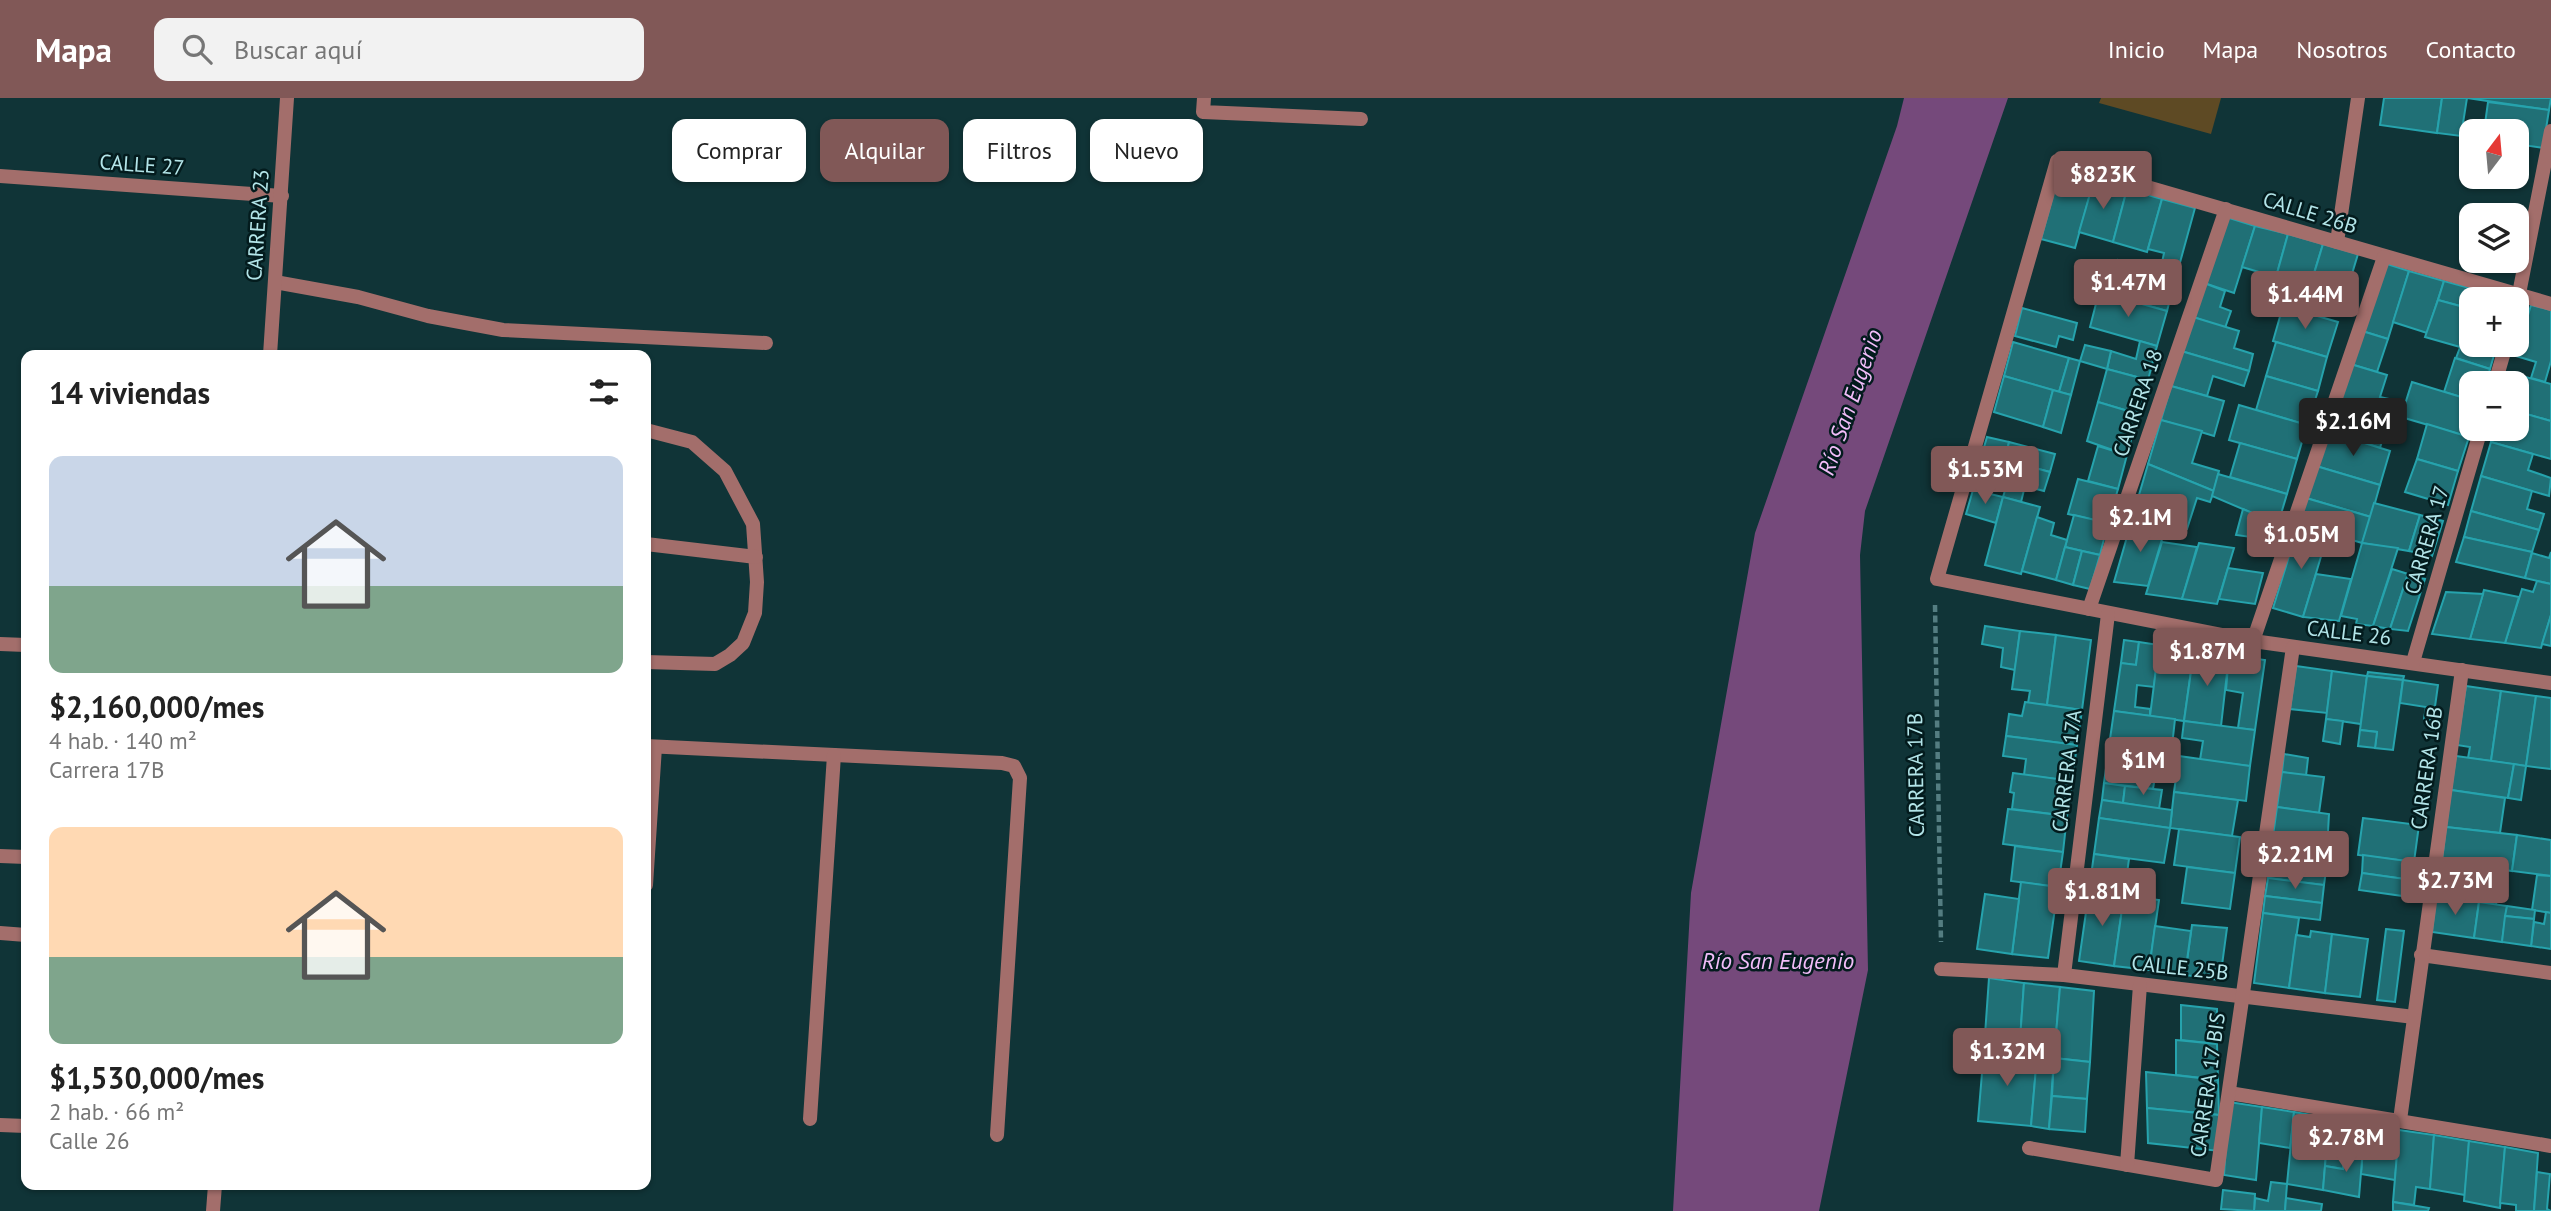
<!DOCTYPE html>
<html lang="es">
<meta charset="utf-8">
<style>
body{margin:0;font-family:"PT Sans",sans-serif;background:#f2f2f2;color:#222;height:100vh;display:flex;flex-direction:column;font-size:26px;white-space:nowrap}
*{box-sizing:border-box;margin:0}
p{font-size:23px;color:#767676}
.icon{flex:none;width:38px;height:38px;fill:none;stroke:currentColor;stroke-width:2;stroke-linecap:round;stroke-linejoin:round}
.map{position:relative;flex:1;overflow:hidden}
.details{position:absolute;left:21px;top:252px;width:630px;height:840px;display:flex;flex-direction:column;background:#fff;border-radius:14px;box-shadow:0 2px 5px #0004}
.details>*{flex:none}
.banner{position:absolute;left:672px;top:21px;width:665px;height:63px;display:flex;gap:14px}
.needle{width:46px;rotate:16deg}
.controls{position:absolute;left:2459px;top:21px;display:grid;gap:14px}
.controls a{display:grid;place-items:center;width:70px;height:70px;border-radius:14px;background:#fff;box-shadow:0 2px 5px #0004;font-size:35px}
.price{position:absolute;translate:-50% -60px;padding:0 16px;border-radius:7px;background:#815857;color:#fff;font-size:23px;line-height:46px;filter:drop-shadow(0 2px 4px #0008)}
.price::after{content:'';position:absolute;left:50%;top:42px;width:21px;height:16px;margin-left:-10px;background:inherit;clip-path:polygon(0 0,100% 0,50% 100%)}
.price.on{background:#222;color:#fff}
ul{padding:0;list-style:none}
li{display:grid;align-content:center;gap:14px;height:371px;padding:0 28px}
li span{display:grid;place-items:center;height:217px;border-radius:14px;color:#555}
li>.icon{margin-inline-start:auto}
span .icon{width:126px;height:126px;fill:#fffc;stroke-width:1}
li b{font-size:30px}
h2{display:flex;justify-content:space-between;align-items:center;height:84px;padding:0 28px;font-size:30px}
.tag{padding:0 24px;border-radius:14px;background:#fff;box-shadow:0 2px 5px #0004;font-size:24px;line-height:63px}
.tag.on{background:#815857;color:#fff}
header{display:flex;align-items:center;gap:42px;box-sizing:border-box;height:98px;padding:0 35px;background:#815857;color:#fff}
header strong{font-size:33px}
nav{display:flex;gap:38px;margin-inline-start:auto;font-size:24px}
.search{width:490px;height:63px;background:#f2f2f2;display:flex;align-items:center;gap:18px;box-sizing:border-box;padding:0 24px;border-radius:14px;color:#767676;font-size:26px}
.map>svg:first-child{display:block}
.green{fill:#5e4a24}
.water{fill:#75497b}
.building{fill:#207076;stroke:#26a3ad;stroke-width:2}
.lines{fill:none;stroke-linecap:round;stroke-linejoin:round}
.path{stroke:#547d81;stroke-width:4.5;stroke-dasharray:7 3.5;stroke-linecap:butt}
.lane{stroke:#a36e6b;stroke-width:14}
.street{stroke:#a36e6b;stroke-width:14}
.labels{text-anchor:middle;stroke-width:5;stroke-linejoin:round;paint-order:stroke}
.street-label{font-size:21px;fill:#b3e5e9;stroke:#031b1d}
.water-label{font-size:23px;font-style:italic;fill:#f2bdf9;stroke:#031b1d}
</style>
<header>
<strong>Mapa</strong>
<div class="search"><svg class="icon" aria-label="search" viewBox="0 0 24 24"><circle cx="10" cy="10" r="6"/><path d="M15 15l6 6"/></svg>Buscar aquí</div>
<nav><a>Inicio</a><a>Mapa</a><a>Nosotros</a><a>Contacto</a></nav>
</header>
<div class="map">
<svg width="2551" height="1113" viewBox="0 0 2551 1113">
<rect width="100%" height="100%" fill="#103437"/>
<path class="green" d="M2101,0H2221L2211,36L2099,5Z"/>
<path class="water" d="M1904,0H2008L1865,413L1860,457L1868,872L1819,1113H1673L1691,795L1755,435L1897,28Z"/>
<g class="building">
<path d="M2384,0H2442L2437,35L2380,27Z"/>
<path d="M2442,0H2467L2461,38L2437,35Z"/>
<path d="M2467,0H2551L2549,12Z"/>
<path d="M2488,4L2549,12L2543,50L2516,46V33H2484Z"/>
<path d="M2060,72L2094,82L2075,150L2041,141Z"/>
<path d="M2094,82L2127,91L2113,144L2079,134Z"/>
<path d="M2127,91L2162,101L2147,154L2113,144Z"/>
<path d="M2162,101L2195,110L2176,179L2160,174L2164,155L2148,151Z"/>
<path d="M2226,119L2255,128L2234,195L2204,185Z"/>
<path d="M2255,128L2288,136L2276,179L2242,169Z"/>
<path d="M2288,136L2323,146L2302,214L2269,204Z"/>
<path d="M2323,146L2358,156L2345,199L2310,189Z"/>
<path d="M2118,162L2176,179L2167,213L2117,199L2122,183L2113,181Z"/>
<path d="M2384,165L2409,173L2388,241L2362,233Z"/>
<path d="M2409,173L2444,183L2427,235L2393,224Z"/>
<path d="M2444,183L2477,192L2475,201H2471V211L2438,202Z"/>
<path d="M2204,185L2225,193L2220,209L2231,213L2225,230L2193,219Z"/>
<path d="M2099,194L2167,213L2157,248L2090,229Z"/>
<path d="M2438,202L2471,211L2460,249L2425,239Z"/>
<path d="M2531,207L2551,212V263L2545,284L2531,280L2536,264L2516,258Z"/>
<path d="M2283,208L2338,224L2327,259L2273,243Z"/>
<path d="M2022,210L2077,225L2073,242L2059,238L2056,249L2015,238Z"/>
<path d="M2471,214V247H2478L2476,251L2461,247Z"/>
<path d="M2193,219L2239,233L2234,250L2253,256L2249,273L2181,253Z"/>
<path d="M2362,233L2388,241L2377,274L2347,265Z"/>
<path d="M2140,243L2157,248L2148,282L2107,271L2111,253L2136,261Z"/>
<path d="M2013,244L2069,260L2059,294L2004,278Z"/>
<path d="M2276,244L2327,259L2318,293L2266,278Z"/>
<path d="M2085,247L2111,253L2107,271L2080,263Z"/>
<path d="M2461,247L2476,251L2478,247H2497L2490,271L2456,260Z"/>
<path d="M2181,253L2249,273L2244,288L2213,278L2207,298L2171,288Z"/>
<path d="M2069,260L2080,263L2071,297L2059,294Z"/>
<path d="M2455,260L2490,271L2486,285H2471V302L2444,294Z"/>
<path d="M2347,265L2387,277L2380,299L2389,301L2385,314L2336,300Z"/>
<path d="M2107,271L2148,282L2138,316L2098,304Z"/>
<path d="M2511,275L2551,286V323L2516,313V285H2508Z"/>
<path d="M2004,278L2053,292L2043,329L1994,314Z"/>
<path d="M2266,278L2318,293L2307,327L2256,312Z"/>
<path d="M2412,284L2471,302V331L2469,339L2401,319Z"/>
<path d="M2171,288L2224,303L2214,338L2161,322Z"/>
<path d="M2053,292L2071,297L2061,335L2043,329Z"/>
<path d="M2336,300L2390,316L2380,350L2326,333Z"/>
<path d="M2098,304L2138,316L2127,357L2087,343Z"/>
<path d="M2239,307L2307,327L2297,361L2229,342Z"/>
<path d="M2516,313L2551,323V361L2491,344L2494,331H2516Z"/>
<path d="M2161,322L2202,333L2192,365L2219,373L2214,393L2148,366Z"/>
<path d="M2427,326L2469,339L2458,373L2417,361Z"/>
<path d="M2326,333L2390,353L2380,387L2316,368Z"/>
<path d="M1987,339L2009,344L2005,362L1982,356Z"/>
<path d="M2009,344L2055,356L2050,374L2005,362Z"/>
<path d="M2491,344L2533,356L2528,372L2551,380L2549,398L2481,378Z"/>
<path d="M2240,345L2297,361L2287,396L2230,379Z"/>
<path d="M2098,348L2127,357L2118,391L2088,383Z"/>
<path d="M2417,361L2458,373L2448,407L2405,394Z"/>
<path d="M2005,362L2050,374L2044,393L2025,388L2021,404L2003,399L2007,386L2000,384Z"/>
<path d="M2148,366L2214,393L2210,404L2197,400L2187,431L2161,428L2167,401L2139,397Z"/>
<path d="M2316,368L2380,387L2371,419L2306,400Z"/>
<path d="M2218,376L2287,396L2278,426L2212,398Z"/>
<path d="M2481,378L2532,393L2527,411L2544,416L2539,432L2471,413Z"/>
<path d="M2078,381L2118,391L2108,425L2068,416Z"/>
<path d="M1973,392L2003,399L1996,425L1966,416Z"/>
<path d="M2139,397L2167,401L2161,428L2131,425Z"/>
<path d="M2003,399L2040,409L2021,476L1985,467Z"/>
<path d="M2306,400L2371,419L2362,445L2299,426Z"/>
<path d="M2374,405L2420,417L2409,453L2362,445Z"/>
<path d="M2243,411L2278,426L2273,442L2236,437Z"/>
<path d="M2471,413L2539,432L2532,454L2464,439Z"/>
<path d="M2074,417L2108,425L2100,457L2065,449Z"/>
<path d="M2420,417L2443,423L2432,458L2409,453Z"/>
<path d="M2037,419L2054,425L2051,437L2067,442L2056,482L2022,473Z"/>
<path d="M2131,425L2166,428L2148,488L2114,484Z"/>
<path d="M2299,426L2328,435L2303,519L2273,510Z"/>
<path d="M2464,439L2532,454L2525,480L2456,464Z"/>
<path d="M2162,444L2197,449L2182,501L2146,496Z"/>
<path d="M2199,445L2234,450L2217,506L2182,501Z"/>
<path d="M2362,445L2398,450L2373,528L2356,526L2357,521L2341,518Z"/>
<path d="M2065,449L2082,453L2073,487L2056,482Z"/>
<path d="M2082,453L2100,457L2090,491L2073,487Z"/>
<path d="M2551,454V486L2525,480L2532,455L2549,460Z"/>
<path d="M2228,470L2263,475L2255,506L2219,501Z"/>
<path d="M2392,471L2408,476L2390,531L2373,528Z"/>
<path d="M2316,476L2351,481L2339,523L2303,519Z"/>
<path d="M2408,476L2425,481L2408,533L2390,531Z"/>
<path d="M2537,483L2551,486V517L2541,550L2505,545L2522,491L2533,494Z"/>
<path d="M2484,492L2519,499L2505,545L2470,541Z"/>
<path d="M2446,494L2483,496L2470,541L2432,536Z"/>
<path d="M2551,517V548L2542,546Z"/>
<path d="M1985,528L2020,533L2015,572L2001,569L2003,550L1982,546Z"/>
<path d="M2020,533L2056,537L2047,607L2028,605L2030,593L2012,591Z"/>
<path d="M2056,537L2091,542L2082,612L2047,607Z"/>
<path d="M2124,542L2139,544L2136,567L2121,565Z"/>
<path d="M2139,544L2159,547L2154,589L2137,587L2135,609L2150,611V618L2114,613L2121,565L2136,567Z"/>
<path d="M2159,547L2194,552L2184,623L2150,618Z"/>
<path d="M2194,552L2229,557L2221,628L2184,623Z"/>
<path d="M2229,557L2265,562L2255,632L2238,630L2243,595L2226,592Z"/>
<path d="M2296,568L2332,573L2327,615L2290,611Z"/>
<path d="M2332,573L2367,578L2361,626L2326,621Z"/>
<path d="M2368,574L2404,578L2403,582L2367,578Z"/>
<path d="M2367,578L2403,582L2393,652L2375,650L2377,634L2360,632Z"/>
<path d="M2403,582L2438,587L2433,623L2424,621L2426,609L2400,605Z"/>
<path d="M2466,588L2501,593L2491,663L2468,660L2470,649L2457,647Z"/>
<path d="M2501,593L2536,598L2526,668L2491,663Z"/>
<path d="M2536,598L2551,600V671L2526,668Z"/>
<path d="M2025,604L2082,612L2077,647L2006,638L2009,616L2022,618Z"/>
<path d="M2114,613L2175,621L2171,657L2109,648Z"/>
<path d="M2326,621L2343,623L2340,646L2323,643Z"/>
<path d="M2184,623L2255,632L2250,668L2200,662L2203,643L2182,640Z"/>
<path d="M2360,632L2377,634L2375,650L2358,648Z"/>
<path d="M2006,638L2077,647L2072,683L2024,677L2026,661L2003,658Z"/>
<path d="M2109,648L2153,655L2151,672L2156,673L2153,691L2104,685Z"/>
<path d="M2284,656L2308,660L2306,678L2282,674Z"/>
<path d="M2179,658L2250,668L2246,703L2174,694Z"/>
<path d="M2456,658L2514,666L2508,700L2451,692Z"/>
<path d="M2514,666L2526,668L2521,702L2508,700Z"/>
<path d="M2282,674L2324,679L2319,715L2277,709Z"/>
<path d="M2013,675L2072,683L2067,718L2012,711L2014,695L2010,694Z"/>
<path d="M2104,685L2125,688L2123,705L2102,702Z"/>
<path d="M2125,688L2162,692L2159,711L2123,705Z"/>
<path d="M2451,692L2505,700L2500,735L2446,729Z"/>
<path d="M2174,694L2238,702L2232,738L2170,730Z"/>
<path d="M2102,702L2172,712L2170,730L2099,720Z"/>
<path d="M2277,709L2329,716L2327,752L2272,745Z"/>
<path d="M2008,711L2067,718L2063,754L2003,746Z"/>
<path d="M2099,720L2170,730L2164,765L2094,756Z"/>
<path d="M2363,720L2419,727L2414,764L2358,757Z"/>
<path d="M2446,729L2517,737L2512,773L2442,763Z"/>
<path d="M2179,731L2240,739L2235,775L2174,767Z"/>
<path d="M2517,737L2551,742V778L2512,773Z"/>
<path d="M2272,745L2329,752L2324,787L2268,780Z"/>
<path d="M2015,748L2063,754L2058,789L2011,783Z"/>
<path d="M2094,756L2129,761L2124,797L2089,793Z"/>
<path d="M2363,757L2414,764L2412,782L2362,775Z"/>
<path d="M2442,763L2500,771L2496,807L2436,798Z"/>
<path d="M2187,769L2235,775L2230,811L2182,805Z"/>
<path d="M2362,775L2412,782L2410,799L2359,792Z"/>
<path d="M2537,777L2551,778V815L2532,812Z"/>
<path d="M2268,780L2324,787L2322,805L2265,798Z"/>
<path d="M2021,784L2058,789L2048,860L2012,856Z"/>
<path d="M2089,793L2124,797L2114,868L2079,863Z"/>
<path d="M1985,796L2019,801L2012,856L1977,851Z"/>
<path d="M2124,797L2159,802L2149,872L2114,868Z"/>
<path d="M2265,798L2322,805L2320,822L2263,815Z"/>
<path d="M2436,798L2479,804L2474,840L2432,834Z"/>
<path d="M2479,804L2507,808L2502,844L2474,840Z"/>
<path d="M2507,808L2535,812L2534,821L2505,818Z"/>
<path d="M2546,814L2551,815V851L2531,848L2534,824L2544,826Z"/>
<path d="M2263,815L2299,820L2289,890L2254,885Z"/>
<path d="M2505,818L2534,821L2531,848L2502,844Z"/>
<path d="M2192,827L2227,830L2220,882L2185,877Z"/>
<path d="M2155,828L2191,833L2185,877L2149,872Z"/>
<path d="M2386,831L2404,833L2395,904L2377,902Z"/>
<path d="M2311,833L2332,836L2325,895L2289,890L2296,837L2310,839Z"/>
<path d="M2332,836L2368,841L2360,899L2325,895Z"/>
<path d="M1989,880L2024,885L2019,956L1984,951Z"/>
<path d="M2024,885L2060,889L2054,960L2019,956Z"/>
<path d="M2060,889L2094,893L2090,964L2054,960Z"/>
<path d="M2181,907L2217,911V946L2181,942Z"/>
<path d="M2176,942L2217,946L2218,982L2176,977Z"/>
<path d="M1984,951L2037,958L2031,1028L1978,1023Z"/>
<path d="M2037,958L2054,960L2049,1031L2031,1028Z"/>
<path d="M2054,960L2090,964L2087,1001L2052,998Z"/>
<path d="M2146,974L2218,982L2219,1017L2147,1010Z"/>
<path d="M2052,998L2087,1001L2085,1034L2049,1031Z"/>
<path d="M2229,1004L2262,1009L2256,1082L2224,1077Z"/>
<path d="M2262,1009L2294,1014L2290,1050L2259,1045Z"/>
<path d="M2147,1010L2219,1017V1053L2148,1045Z"/>
<path d="M2294,1014L2329,1020L2323,1092L2287,1086Z"/>
<path d="M2329,1020L2347,1023L2345,1047L2327,1044Z"/>
<path d="M2347,1023L2365,1026L2363,1050L2345,1047Z"/>
<path d="M2365,1026L2399,1032L2395,1082L2361,1076Z"/>
<path d="M2399,1032L2434,1037L2430,1091L2416,1089L2414,1107L2393,1104Z"/>
<path d="M2434,1037L2469,1043L2465,1097L2430,1091Z"/>
<path d="M2469,1043L2505,1049L2500,1110L2464,1103Z"/>
<path d="M2327,1044L2345,1047L2343,1071L2325,1068Z"/>
<path d="M2345,1047L2363,1050L2359,1099L2323,1092L2325,1068L2343,1071Z"/>
<path d="M2505,1049L2538,1055L2534,1113H2516V1107L2500,1105Z"/>
<path d="M2537,1074L2550,1076L2547,1111L2551,1113H2534Z"/>
<path d="M2271,1084L2287,1086L2285,1113H2254L2255,1100L2268,1103Z"/>
<path d="M2223,1092L2255,1096L2254,1113L2221,1111Z"/>
<path d="M2286,1100L2322,1106L2321,1113H2285Z"/>
<path d="M2393,1104L2429,1110L2428,1113H2393Z"/>
</g>
<g class="lines">
<path class="path" d="M1935,507L1941,844"/>
<g class="lane">
<path d="M275,184L358,199L428,218L503,232L766,245"/>
<path d="M646,332L692,344L725,373L753,426L757,484L755,515L743,545L730,557L715,566L646,564"/>
<path d="M646,446L756,459"/>
<path d="M0,546L26,547"/>
</g>
<g class="street">
<path d="M1204,0L1203,14L1361,21"/>
<path d="M0,78L282,98"/>
<path d="M2337,144L2358,0"/>
<path d="M2551,206L2057,63L1937,481L2253,543L2551,585"/>
<path d="M2516,211L2551,33"/>
<path d="M270,257L287,0"/>
<path d="M2495,285L2506,247"/>
<path d="M2089,511L2226,111"/>
<path d="M2253,543L2384,159"/>
<path d="M2413,564L2481,331"/>
<path d="M646,648L1002,665L1014,668L1020,680L997,1037"/>
<path d="M0,758L26,759"/>
<path d="M646,787L655,649"/>
<path d="M0,835L26,837"/>
<path d="M2421,857L2551,875"/>
<path d="M1941,871L2064,877L2414,919"/>
<path d="M2064,877L2108,516"/>
<path d="M2229,995L2551,1048"/>
<path d="M810,1021L834,657"/>
<path d="M2400,1022L2462,572"/>
<path d="M0,1027L26,1028"/>
<path d="M2029,1050L2216,1082L2293,549"/>
<path d="M2127,1067L2140,887"/>
<path d="M213,1113L215,1087"/>
</g>
</g>
<g class="labels">
<g class="street-label">
<text transform="translate(142 67) rotate(4)" y="7">CALLE 27</text>
<text transform="translate(2310 115) rotate(17)" y="7">CALLE 26B</text>
<text transform="translate(258 127) rotate(-86)" y="7">CARRERA 23</text>
<text transform="translate(2138 305) rotate(-71)" y="7">CARRERA 18</text>
<text transform="translate(2427 442) rotate(-74)" y="7">CARRERA 17</text>
<text transform="translate(2349 535) rotate(7)" y="7">CALLE 26</text>
<text transform="translate(2427 670) rotate(-82)" y="7">CARRERA 16B</text>
<text transform="translate(2067 673) rotate(-83)" y="7">CARRERA 17A</text>
<text transform="translate(1916 677) rotate(-91)" y="7">CARRERA 17B</text>
<text transform="translate(2180 870) rotate(6)" y="7">CALLE 25B</text>
<text transform="translate(2208 987) rotate(-82)" y="7">CARRERA 17 BIS</text>
</g>
<g class="water-label">
<text transform="translate(1850 304) rotate(-71)" y="8">Río San Eugenio</text>
<text x="1778" y="871">Río San Eugenio</text>
</g>
</g>
</svg>
<div class="controls">
<a><svg class="needle" viewBox="-14 -14 28 28"><path d="M0-13l5 13h-10z" fill="#e53935"/><path d="M0 13l5-13h-10z" fill="#767676"/></svg></a>
<a><svg class="icon" aria-label="layers" viewBox="0 0 24 24"><path d="M12 4l9 5-9 5-9-5zM3 14l9 5 9-5"/></svg></a>
<a>+</a>
<a>−</a>
</div>
<b class="price" style="left:2103px;top:113px">$823K</b>
<b class="price" style="left:2128px;top:221px">$1.47M</b>
<b class="price" style="left:2305px;top:233px">$1.44M</b>
<b class="price on" style="left:2353px;top:360px">$2.16M</b>
<b class="price" style="left:1985px;top:408px">$1.53M</b>
<b class="price" style="left:2140px;top:456px">$2.1M</b>
<b class="price" style="left:2301px;top:473px">$1.05M</b>
<b class="price" style="left:2207px;top:590px">$1.87M</b>
<b class="price" style="left:2143px;top:699px">$1M</b>
<b class="price" style="left:2295px;top:793px">$2.21M</b>
<b class="price" style="left:2455px;top:819px">$2.73M</b>
<b class="price" style="left:2102px;top:830px">$1.81M</b>
<b class="price" style="left:2007px;top:990px">$1.32M</b>
<b class="price" style="left:2346px;top:1076px">$2.78M</b>
<div class="banner">
<a class="tag">Comprar</a>
<a class="tag on">Alquilar</a>
<a class="tag">Filtros</a>
<a class="tag">Nuevo</a>
</div>
<section class="details">
<h2>14 viviendas<svg class="icon" aria-label="filters" viewBox="0 0 24 24"><path d="M4 7h16M4 17h16"/><circle cx="9" cy="7" r="2"/><circle cx="15" cy="17" r="2"/></svg></h2>
<ul>
<li><span style="background:linear-gradient(#c9d6e8 60%,#7fa58c 0)"><svg class="icon" aria-label="home" viewBox="0 0 24 24"><path d="M3 11l9-7 9 7M6 9v11h12V9"/></svg></span><div><b>$2,160,000/mes</b><p>4 hab. · 140 m²</p><p>Carrera 17B</p></div></li>
<li><span style="background:linear-gradient(#ffd9b3 60%,#7fa58c 0)"><svg class="icon" aria-label="home" viewBox="0 0 24 24"><path d="M3 11l9-7 9 7M6 9v11h12V9"/></svg></span><div><b>$1,530,000/mes</b><p>2 hab. · 66 m²</p><p>Calle 26</p></div></li>
</ul>
</section>
</div>
